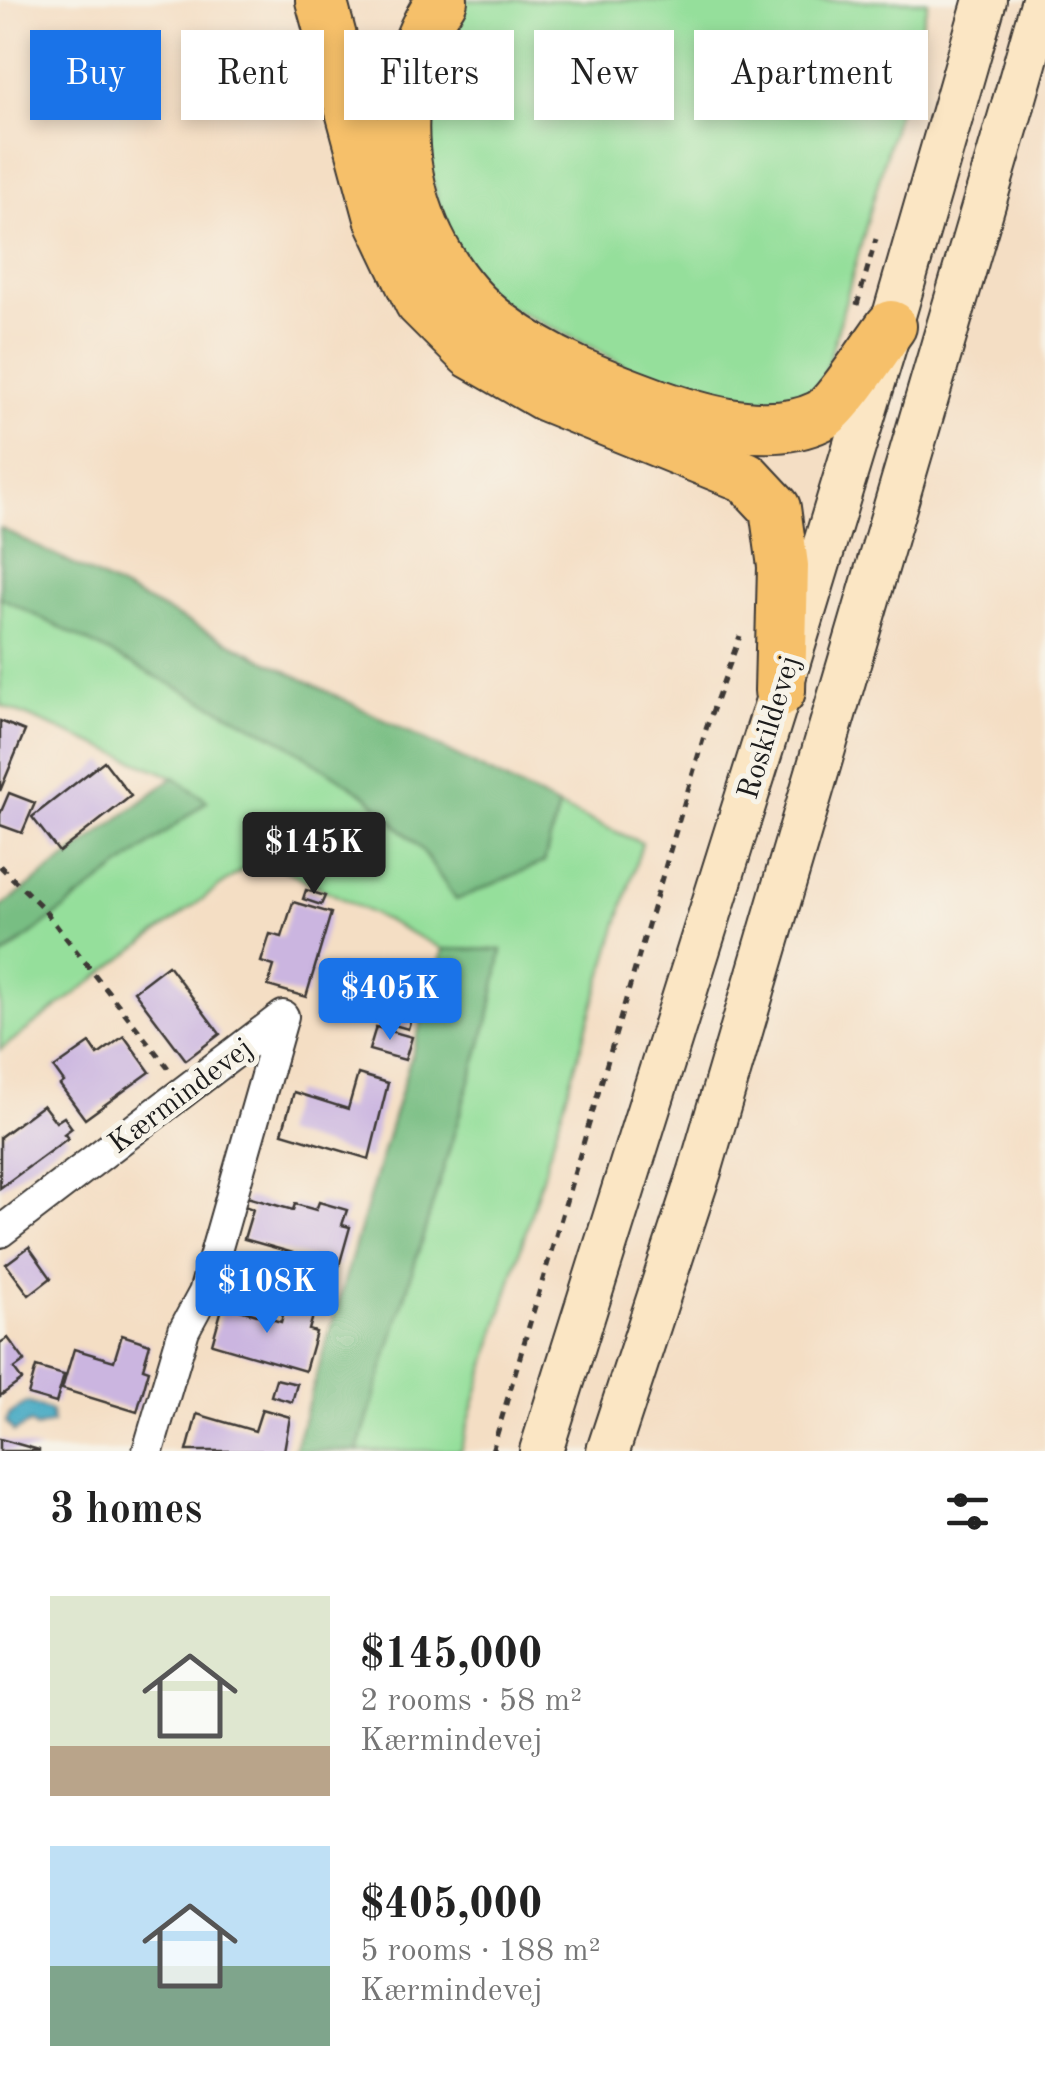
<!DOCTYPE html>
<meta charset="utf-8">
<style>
body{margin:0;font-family:"Old Standard TT",serif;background:#f2f2f2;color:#222;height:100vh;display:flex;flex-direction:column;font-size:38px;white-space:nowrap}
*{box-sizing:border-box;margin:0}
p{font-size:32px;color:#767676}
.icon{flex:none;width:55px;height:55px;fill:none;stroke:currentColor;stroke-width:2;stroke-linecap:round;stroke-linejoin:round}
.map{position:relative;height:1451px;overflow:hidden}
.details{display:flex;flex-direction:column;background:#fff;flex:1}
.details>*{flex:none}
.hud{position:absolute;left:30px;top:30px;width:985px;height:90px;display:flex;gap:20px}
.price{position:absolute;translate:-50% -85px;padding:0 22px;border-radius:10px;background:#1a73e8;color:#fff;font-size:32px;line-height:65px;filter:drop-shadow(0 2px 5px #0008)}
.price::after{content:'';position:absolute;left:50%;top:60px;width:30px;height:22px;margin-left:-15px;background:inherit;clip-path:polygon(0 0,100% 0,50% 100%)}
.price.current{background:#222;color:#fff}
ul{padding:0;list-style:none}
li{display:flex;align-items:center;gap:30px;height:250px;padding:0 50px}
li span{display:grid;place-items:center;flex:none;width:280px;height:200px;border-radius:0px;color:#555}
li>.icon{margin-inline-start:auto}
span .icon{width:120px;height:120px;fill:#fffc;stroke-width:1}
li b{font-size:42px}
h2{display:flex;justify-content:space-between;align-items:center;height:120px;padding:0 50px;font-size:42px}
.chip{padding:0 35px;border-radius:0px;background:#fff;box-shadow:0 5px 15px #0003;font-size:35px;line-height:90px}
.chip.current{background:#1a73e8;color:#fff}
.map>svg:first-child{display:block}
.green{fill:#95df9b;stroke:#587e5c;stroke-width:2.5}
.forest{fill:#78be83;stroke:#4a6d50;stroke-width:2.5}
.water{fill:#43a8c3;stroke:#306270;stroke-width:2.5}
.building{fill:#cbb5e0}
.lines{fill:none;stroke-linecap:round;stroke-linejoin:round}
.minor-casing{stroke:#3c3935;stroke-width:34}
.secondary-casing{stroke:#3c3935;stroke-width:46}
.trunk-casing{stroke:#3c3935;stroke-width:54}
.path{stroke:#3c3935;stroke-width:5;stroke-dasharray:8 8;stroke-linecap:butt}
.minor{stroke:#fff;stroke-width:30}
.secondary{stroke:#fbe6c4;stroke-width:42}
.trunk{stroke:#f6c06b;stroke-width:50}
.secondary-bridge-casing{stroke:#3c3935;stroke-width:46;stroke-linecap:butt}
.secondary-bridge{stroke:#fbe6c4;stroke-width:42}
.labels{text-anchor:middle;stroke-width:10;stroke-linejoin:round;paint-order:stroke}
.street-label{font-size:30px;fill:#1c1c1c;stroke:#f7f3e8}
</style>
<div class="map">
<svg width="1045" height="1451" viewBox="0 0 1045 1451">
<rect width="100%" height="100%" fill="#f7f3e8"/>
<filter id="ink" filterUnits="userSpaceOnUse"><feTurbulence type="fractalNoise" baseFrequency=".01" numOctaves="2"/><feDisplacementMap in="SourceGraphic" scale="20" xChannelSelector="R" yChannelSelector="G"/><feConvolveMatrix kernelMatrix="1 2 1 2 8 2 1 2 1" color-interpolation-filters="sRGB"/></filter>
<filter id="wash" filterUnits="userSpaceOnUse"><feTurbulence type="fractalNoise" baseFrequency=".0048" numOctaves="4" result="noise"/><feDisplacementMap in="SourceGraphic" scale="40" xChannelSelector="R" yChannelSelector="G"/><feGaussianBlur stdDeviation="2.25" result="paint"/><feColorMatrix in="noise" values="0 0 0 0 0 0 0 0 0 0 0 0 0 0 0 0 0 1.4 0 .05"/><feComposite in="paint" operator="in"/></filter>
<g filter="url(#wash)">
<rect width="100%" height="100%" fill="#f4dec4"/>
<g class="green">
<path d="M466,0L928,1L819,397L759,415L642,376L594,348L496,301L452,255L420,134L449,21Z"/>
<path d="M0,597L281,740L368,797L421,849L456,900L544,862L559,807L642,843L460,1451H358L489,1018L502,950L443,949L259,857L0,1050V958L207,801L174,777L0,705Z"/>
</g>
<g class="forest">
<path d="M0,528L559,807L544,862L456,900L421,849L368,797L281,740L0,597Z"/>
<path d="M174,777L207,801L0,958V908Z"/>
<path d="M443,949L502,950L489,1018L358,1451H294Z"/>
</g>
<path class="water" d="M27,1402L51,1411L52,1423L36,1428L30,1423L14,1432L6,1422L9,1415Z"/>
<g id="blocks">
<g class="building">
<path d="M0,721L25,731L0,791Z"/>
<path d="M104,761L131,796L59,852L32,817Z"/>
<path d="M9,793L35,803L22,833L0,825V814Z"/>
<path d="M306,890L325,896L321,905L303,899Z"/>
<path d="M293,902L331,913L306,997L268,986L274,966L261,962L270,934L282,937Z"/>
<path d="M168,965L220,1034L186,1060L134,991Z"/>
<path d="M338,966L419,990L408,1029L327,1006Z"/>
<path d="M376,1027L412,1037L405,1060L369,1050Z"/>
<path d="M124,1036L150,1072L85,1119L60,1085L64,1082L54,1068L90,1043L98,1055Z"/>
<path d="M358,1074L388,1083L369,1159L282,1133L294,1092L348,1109Z"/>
<path d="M43,1105L56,1122L64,1117L72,1128L64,1134L68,1138L0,1188V1137Z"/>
<path d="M247,1197L293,1210L295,1204L316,1210L319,1202L347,1210L342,1225L350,1227L339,1266L244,1239L253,1209L244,1206Z"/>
<path d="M29,1247L51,1278L29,1295L6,1264Z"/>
<path d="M223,1305L281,1322L285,1308L313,1316L309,1330L316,1332L305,1371L212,1344Z"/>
<path d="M122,1335L150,1344L143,1368L149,1370L137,1412L62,1389L74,1349L114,1361Z"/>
<path d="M8,1338L25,1361L14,1369L22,1380L0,1396V1343Z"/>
<path d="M36,1367L64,1375L56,1403L28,1395Z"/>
<path d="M276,1379L297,1384L292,1402L271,1396Z"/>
<path d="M262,1409L290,1417L284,1451H187L197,1414L255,1431Z"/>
<path d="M0,1439L39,1450V1451H0Z"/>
</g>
</g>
</g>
<g filter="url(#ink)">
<use href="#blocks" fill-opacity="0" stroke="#3c3935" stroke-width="2.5"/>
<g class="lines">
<defs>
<path id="minor" d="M0,1232L283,1016L204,1293L184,1330L148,1451"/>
<g id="secondary">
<path d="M541,1451L780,691L891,326L985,0"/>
<path d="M608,1451L700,1171L1013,105"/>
</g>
<g id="trunk">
<path d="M321,0L380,218L420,302L471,353L546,396L746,477L775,508L783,566L780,691"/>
<path d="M442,0C371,102 402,254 500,327C547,363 602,384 657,404C706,421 771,440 820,416C837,407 877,345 891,326"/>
</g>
</defs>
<use href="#minor" class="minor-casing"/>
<use href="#secondary" class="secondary-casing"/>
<use href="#trunk" class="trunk-casing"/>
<g class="path">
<path d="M857,305L876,239"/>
<path d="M0,866L41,906L168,1068"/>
<path d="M492,1451L707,726L740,636"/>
</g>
<use href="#minor" class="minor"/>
<use href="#secondary" class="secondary"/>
<use href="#trunk" class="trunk"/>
<defs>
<path id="secondary-bridge" d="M1013,105L1043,0"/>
</defs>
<use href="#secondary-bridge" class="secondary-bridge-casing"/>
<use href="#secondary-bridge" class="secondary-bridge"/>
</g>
</g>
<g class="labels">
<g class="street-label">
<text transform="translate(768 727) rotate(-73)" y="10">Roskildevej</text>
<text transform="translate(180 1095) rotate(-37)" y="10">Kærmindevej</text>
</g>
</g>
</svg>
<b class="price current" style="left:314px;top:897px">$145K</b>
<b class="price" style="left:390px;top:1043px">$405K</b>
<b class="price" style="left:267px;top:1336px">$108K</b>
<div class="hud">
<a class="chip current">Buy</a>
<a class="chip">Rent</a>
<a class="chip">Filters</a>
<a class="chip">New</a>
<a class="chip">Apartment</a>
</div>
</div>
<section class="details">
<h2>3 homes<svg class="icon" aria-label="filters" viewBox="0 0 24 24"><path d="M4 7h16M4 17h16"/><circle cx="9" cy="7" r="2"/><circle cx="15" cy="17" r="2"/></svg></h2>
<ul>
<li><span style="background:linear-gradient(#dfe7d0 75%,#b9a48a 0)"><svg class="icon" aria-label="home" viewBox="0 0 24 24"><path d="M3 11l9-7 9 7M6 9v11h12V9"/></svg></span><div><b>$145,000</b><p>2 rooms · 58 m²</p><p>Kærmindevej</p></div></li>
<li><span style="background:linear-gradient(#bfe0f5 60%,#7fa58c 0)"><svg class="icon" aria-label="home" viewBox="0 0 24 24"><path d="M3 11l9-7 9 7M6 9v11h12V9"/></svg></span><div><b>$405,000</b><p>5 rooms · 188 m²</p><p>Kærmindevej</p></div></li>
</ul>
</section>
